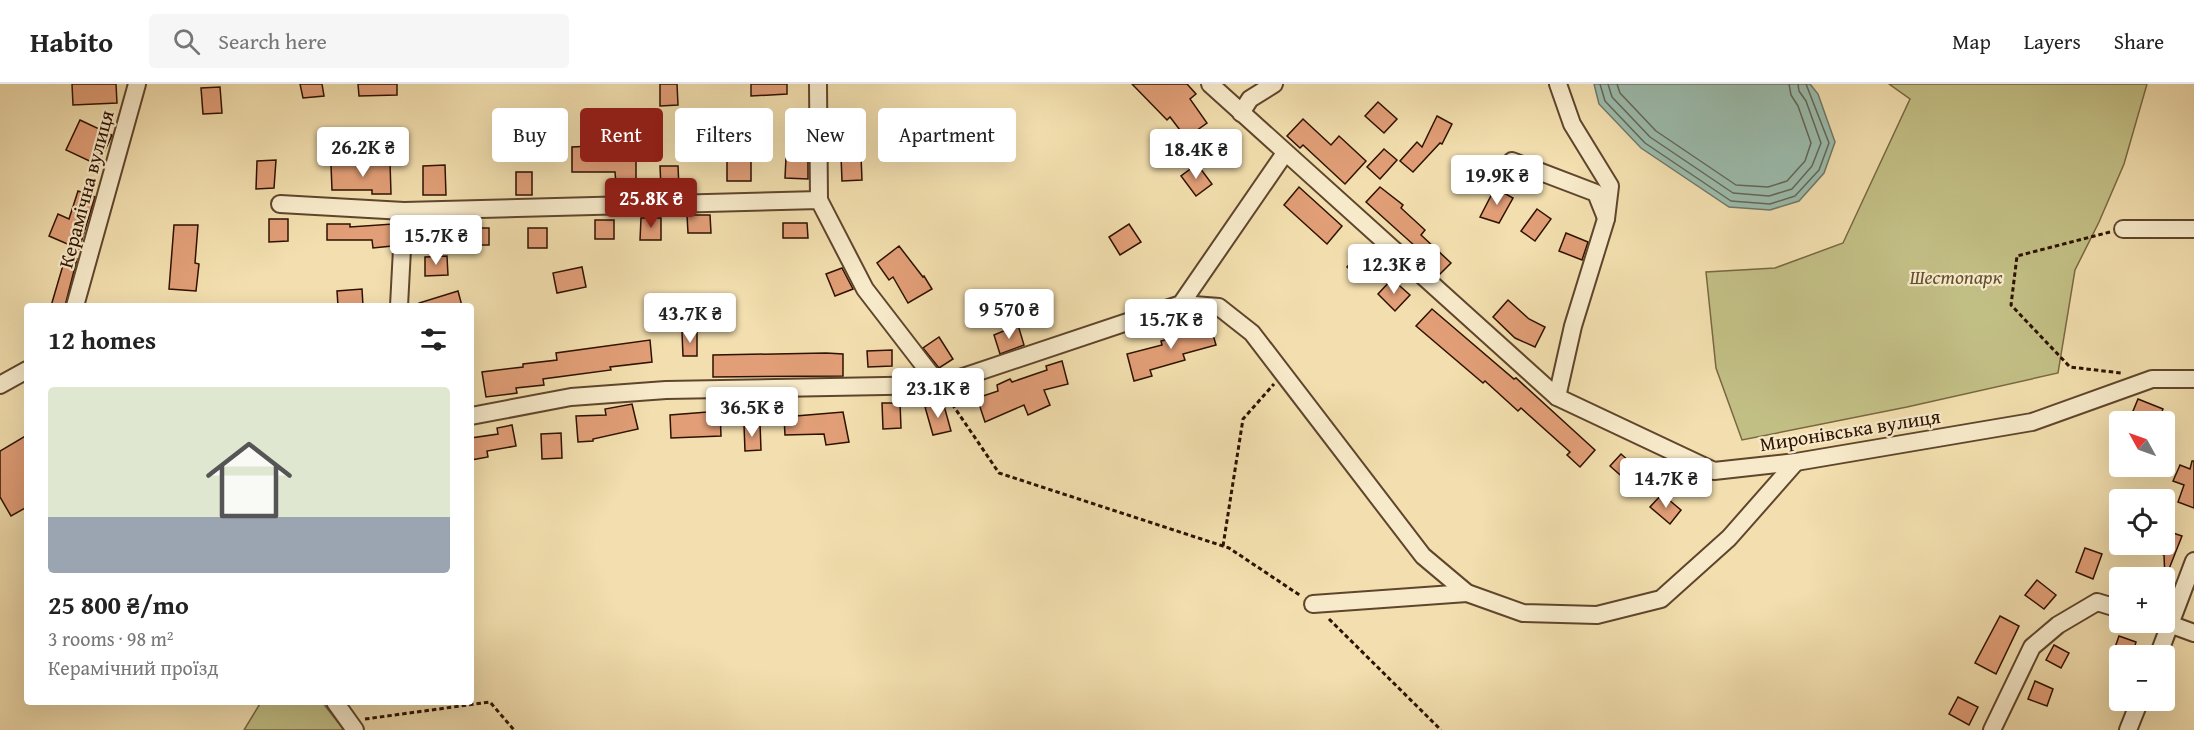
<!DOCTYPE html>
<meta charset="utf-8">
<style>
body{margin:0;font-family:"Gentium Book Plus",serif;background:#f6f6f6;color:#222;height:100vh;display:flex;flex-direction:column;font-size:22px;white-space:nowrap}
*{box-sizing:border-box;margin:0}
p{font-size:20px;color:#767676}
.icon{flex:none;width:33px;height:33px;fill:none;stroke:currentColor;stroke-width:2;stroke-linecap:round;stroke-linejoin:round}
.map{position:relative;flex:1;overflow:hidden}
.drawer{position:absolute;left:24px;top:219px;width:450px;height:402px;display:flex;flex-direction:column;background:#fff;border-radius:6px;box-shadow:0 6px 24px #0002}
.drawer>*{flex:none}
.banner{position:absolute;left:492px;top:24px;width:570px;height:54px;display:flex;gap:12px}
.needle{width:39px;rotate:310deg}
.tools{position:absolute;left:2109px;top:327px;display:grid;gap:12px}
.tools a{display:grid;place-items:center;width:66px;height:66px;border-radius:6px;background:#fff;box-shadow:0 6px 24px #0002;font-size:30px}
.price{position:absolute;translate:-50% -51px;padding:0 14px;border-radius:6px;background:#fff;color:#222;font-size:20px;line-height:39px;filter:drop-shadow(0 2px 3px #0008)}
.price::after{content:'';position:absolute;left:50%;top:36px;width:18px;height:14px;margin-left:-9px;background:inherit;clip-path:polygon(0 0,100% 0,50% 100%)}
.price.selected{background:#8f2418;color:#fff}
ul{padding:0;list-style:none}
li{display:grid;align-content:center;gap:12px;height:318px;padding:0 24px}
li+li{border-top:2px solid #e0e0e0}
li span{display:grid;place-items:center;height:186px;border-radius:6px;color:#555}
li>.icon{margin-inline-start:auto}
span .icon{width:108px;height:108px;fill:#fffc;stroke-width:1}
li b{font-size:26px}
h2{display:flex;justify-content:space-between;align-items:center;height:72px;padding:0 24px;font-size:26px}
.pill{padding:0 21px;border-radius:6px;background:#fff;box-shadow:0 6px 24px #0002;font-size:21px;line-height:54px}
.pill.selected{background:#8f2418;color:#fff}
header{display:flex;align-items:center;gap:36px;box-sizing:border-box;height:84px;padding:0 30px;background:#fff;border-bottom:2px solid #e0e0e0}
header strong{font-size:28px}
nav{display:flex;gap:33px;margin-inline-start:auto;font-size:21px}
.search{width:420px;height:54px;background:#f6f6f6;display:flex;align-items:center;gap:15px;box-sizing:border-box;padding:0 21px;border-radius:6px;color:#767676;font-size:22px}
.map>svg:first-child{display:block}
.green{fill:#c2bf85;stroke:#786842;stroke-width:1.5}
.water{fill:#9bbcad;stroke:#6f7868;stroke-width:1.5}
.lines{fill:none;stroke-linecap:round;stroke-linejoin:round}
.shore{stroke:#646756;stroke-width:1.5}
.building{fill:#e19e77;stroke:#2e1200;stroke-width:1.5}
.minor-casing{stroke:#5f452c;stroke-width:20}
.path{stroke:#2e1200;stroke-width:3;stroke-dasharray:4.5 3;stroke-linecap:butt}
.minor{stroke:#f7eaca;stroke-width:16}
.labels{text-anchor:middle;stroke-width:4.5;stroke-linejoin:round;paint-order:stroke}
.street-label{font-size:20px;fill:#2e1200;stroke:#f7eaca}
.park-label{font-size:20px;font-style:italic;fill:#624f2f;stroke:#f7eaca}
</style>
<header>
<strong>Habito</strong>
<div class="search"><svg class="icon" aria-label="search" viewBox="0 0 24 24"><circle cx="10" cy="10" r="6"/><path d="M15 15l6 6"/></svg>Search here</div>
<nav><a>Map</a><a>Layers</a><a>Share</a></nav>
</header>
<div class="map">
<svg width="2194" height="646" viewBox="0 0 2194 646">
<rect width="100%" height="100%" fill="#f2deae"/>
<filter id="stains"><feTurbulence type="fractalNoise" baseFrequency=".00333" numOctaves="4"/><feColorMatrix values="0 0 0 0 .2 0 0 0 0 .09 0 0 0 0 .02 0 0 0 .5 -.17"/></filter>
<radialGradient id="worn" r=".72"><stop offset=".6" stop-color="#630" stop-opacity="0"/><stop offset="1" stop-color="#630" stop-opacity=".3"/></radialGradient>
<g class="green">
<path d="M1889,0H2147L2124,80L2099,138L2075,186L2058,289L1907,323L1742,356L1716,284L1706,188L1775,184L1843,159L1910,15Z"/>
<path d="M261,618H322L344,646H244Z"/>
</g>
<path class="water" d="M1594,0H1810L1818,10L1835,58L1824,89L1799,117L1770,126L1729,123L1641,64L1599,20Z"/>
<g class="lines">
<g class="shore">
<path d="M1600,0L1605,17L1645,59L1731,117L1770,120L1795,112L1819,86L1829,59L1806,0"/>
<path d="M1608,0L1612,13L1650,53L1733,109L1769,112L1792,105L1812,82L1821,59L1806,17L1799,7L1798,0"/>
<path d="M1617,0L1620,9L1656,47L1736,101L1768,103L1787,97L1805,77L1811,59L1798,22L1791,11L1789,0"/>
</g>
</g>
<g class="building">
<path d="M72,0H116L117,19L73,21Z"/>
<path d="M300,0H322L324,12L303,14Z"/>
<path d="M358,0H397V11L359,12Z"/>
<path d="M660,0H677L678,21L660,22Z"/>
<path d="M751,0H787V10L751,12Z"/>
<path d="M1132,0H1187L1196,10L1190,15L1207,39L1186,54L1170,33L1167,36Z"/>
<path d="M220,3L222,29L203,30L201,4Z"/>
<path d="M1378,18L1397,35L1384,49L1365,32Z"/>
<path d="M1437,32L1452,40L1442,60L1440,59L1413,88L1400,77L1417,58L1422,63Z"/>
<path d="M1303,35L1331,61L1339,52L1366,77L1345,100L1303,61L1300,64L1287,52Z"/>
<path d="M80,36L112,51L98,81L66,66Z"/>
<path d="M592,62V75H636V100H616L615,88H572V63Z"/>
<path d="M1384,65L1397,76L1380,95L1367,83Z"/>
<path d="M841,72H861L862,96L842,97Z"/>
<path d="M786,73H808V95L785,94Z"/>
<path d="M276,76L274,104L256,105L257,77Z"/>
<rect x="727" y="77" width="24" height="20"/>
<path d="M390,78L391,110H372V106H332L331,81L371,80V79Z"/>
<path d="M1197,80L1212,100L1196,112L1181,92Z"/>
<path d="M445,81L446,111H423V82Z"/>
<path d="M660,82H678L679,104H661Z"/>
<rect x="516" y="88" width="16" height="23"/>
<path d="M1299,103L1342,142L1327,160L1284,121Z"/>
<path d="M1380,103L1403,121L1401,124L1425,146L1421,151L1451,179L1440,190L1423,174L1425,171L1366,118Z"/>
<path d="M1495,104L1513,114L1499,139L1480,133Z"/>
<path d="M78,107L95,113L79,165L49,152L58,130L69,135Z"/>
<path d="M1537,125L1551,135L1535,157L1521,147Z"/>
<path d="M687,131H710L711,149H688Z"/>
<path d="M641,134H661V156H640Z"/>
<path d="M269,135H288V157L269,158Z"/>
<rect x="595" y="136" width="19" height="19"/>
<path d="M783,139H807L808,154H783Z"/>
<path d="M327,140H350V143L393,140L392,162L373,164L372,156H327Z"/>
<path d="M1129,140L1141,158L1120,171L1109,153Z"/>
<path d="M174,141H198L195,179L199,180L196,207L169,205Z"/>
<rect x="467" y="144" width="22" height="17"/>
<rect x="528" y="144" width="19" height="20"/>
<path d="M1566,149L1588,158L1582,176L1559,167Z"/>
<path d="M899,162L923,193L924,192L932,205L908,219L893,193L889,196L877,179Z"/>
<path d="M1362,166L1376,178L1360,195L1347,183Z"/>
<path d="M66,171L77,175L65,222H51Z"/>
<path d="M447,172L448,191L425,192V173Z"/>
<path d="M582,183L586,203L557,209L553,189Z"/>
<path d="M842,184L853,205L835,212L826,190Z"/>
<path d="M1392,195L1410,211L1395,227L1378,210Z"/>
<path d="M362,205L363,222H338L337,207Z"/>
<path d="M458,207L462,222H419V219Z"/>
<path d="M1508,216L1529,235L1545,243L1535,263L1515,254L1493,233Z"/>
<path d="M1432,225L1514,295L1516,294L1595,366L1580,383L1567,371L1570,368L1521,324L1518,327L1485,297L1483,299L1416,242Z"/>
<path d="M1208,234L1216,261L1183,270L1185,276L1150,286L1152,292L1134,297L1127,270L1162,261L1161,257L1194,248L1192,239Z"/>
<path d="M1018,241L1024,261L1000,270L994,251Z"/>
<path d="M697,247V272H683L682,248Z"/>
<path d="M939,253L953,275L939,284L923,264Z"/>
<path d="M650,256L652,278L610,283L611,286L543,295L544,301L516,304L517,309L486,313L482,288L523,283V280L557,276L556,269Z"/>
<path d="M892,266V282L868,283L867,267Z"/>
<path d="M826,269L843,270V292L713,293V271Z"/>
<path d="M1062,277L1068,300L1044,306L1050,321L1028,331L1024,321L985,338L977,314L998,307L997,301L1010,295L1012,298L1047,286L1046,282Z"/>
<path d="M2138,315L2163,325L2158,338H2143L2131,332Z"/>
<path d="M943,318L951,347L933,351L925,323Z"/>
<path d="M882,319H900L901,344L883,345Z"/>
<path d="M632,320L638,345L593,355V357L578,358L576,332L606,331L605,325Z"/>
<path d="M720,327L721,352L671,354L670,331Z"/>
<path d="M843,328L849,358L826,361L824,350L785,351L784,333Z"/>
<path d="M760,340L761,366L745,367L744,341Z"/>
<path d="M512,341L516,362L487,367L488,373L471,376V354L498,350L497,344Z"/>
<path d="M561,349L562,374L542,375L541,350Z"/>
<path d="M27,351V423L11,432L0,413V367Z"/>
<path d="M1621,370L1638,385L1627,397L1610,382Z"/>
<path d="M2192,377H2194V424L2178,418L2184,401L2173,397L2180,381L2190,385Z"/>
<path d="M1662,410L1681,426L1670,440L1650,423Z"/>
<path d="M2164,446L2182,452L2165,495L2164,471L2140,462L2164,460Z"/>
<path d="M2085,464L2102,470L2093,495L2076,488Z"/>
<path d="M2037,496L2056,511L2044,525L2025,511Z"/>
<path d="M2000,532L2019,542L1996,590L1975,579Z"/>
<path d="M2119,552L2136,558L2132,572H2112Z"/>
<path d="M2054,561L2069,569L2061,584L2046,576Z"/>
<path d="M2035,597L2053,605L2047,622L2028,615Z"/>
<path d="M1958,613L1978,623L1969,641L1949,630Z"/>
</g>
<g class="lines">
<defs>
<g id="minor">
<path d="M818,0L819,116"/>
<path d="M1210,0L1557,313L1714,387L1796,378L2032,338L2152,295H2194"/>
<path d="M1241,29L1250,15L1274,0"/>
<path d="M1512,77L1596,109L1606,134"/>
<path d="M280,120L404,127L819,116L865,205L939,301"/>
<path d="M2123,145H2194"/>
<path d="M1181,220L1219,223L1252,249L1423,472L1467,509L1523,529L1597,531L1661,515L1729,454L1796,378"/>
<path d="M75,222L137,0"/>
<path d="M399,222L404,127"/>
<path d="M0,301L27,286"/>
<path d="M1557,313L1573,242L1606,135L1610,102L1572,40L1558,0"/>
<path d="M471,332L571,313L666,306L939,301L1181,220L1285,69"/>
<path d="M1313,520L1467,509"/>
<path d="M2164,538L2194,549"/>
<path d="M2158,572L2194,477"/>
<path d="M335,618L355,646"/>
<path d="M1992,646L2032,563L2058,541L2097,518L2120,525"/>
<path d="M2128,646L2140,616"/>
</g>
</defs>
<use href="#minor" class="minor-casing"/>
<g class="path">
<path d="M2110,148L2017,172L2011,221L2070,283L2121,289"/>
<path d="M948,314L999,389L1229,464L1301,512"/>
<path d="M1223,462L1243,335L1274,300"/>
<path d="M1329,535L1441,646"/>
<path d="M365,635L490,618L514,646"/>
</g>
<use href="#minor" class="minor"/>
</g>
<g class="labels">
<g class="street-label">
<text transform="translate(86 105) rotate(-75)" y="7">Керамічна вулиця</text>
<text transform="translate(1850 346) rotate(-9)" y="7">Миронівська вулиця</text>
</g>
<g class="park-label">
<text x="1956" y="200">Шестопарк</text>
</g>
</g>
<rect width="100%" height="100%" filter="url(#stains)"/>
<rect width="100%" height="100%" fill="url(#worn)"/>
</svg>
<div class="tools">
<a><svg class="needle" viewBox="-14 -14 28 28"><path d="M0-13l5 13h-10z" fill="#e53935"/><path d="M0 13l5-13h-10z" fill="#767676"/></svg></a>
<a><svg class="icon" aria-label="locate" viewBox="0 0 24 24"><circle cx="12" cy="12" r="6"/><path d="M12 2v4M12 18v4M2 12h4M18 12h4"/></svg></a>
<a>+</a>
<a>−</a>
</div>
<b class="price" style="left:363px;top:94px">26.2K ₴</b>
<b class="price" style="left:1196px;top:96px">18.4K ₴</b>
<b class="price" style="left:1497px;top:122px">19.9K ₴</b>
<b class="price selected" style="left:651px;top:145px">25.8K ₴</b>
<b class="price" style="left:436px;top:182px">15.7K ₴</b>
<b class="price" style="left:1394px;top:211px">12.3K ₴</b>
<b class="price" style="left:1009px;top:256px">9 570 ₴</b>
<b class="price" style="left:690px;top:260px">43.7K ₴</b>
<b class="price" style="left:1171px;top:266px">15.7K ₴</b>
<b class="price" style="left:938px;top:335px">23.1K ₴</b>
<b class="price" style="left:752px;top:354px">36.5K ₴</b>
<b class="price" style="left:1666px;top:425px">14.7K ₴</b>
<div class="banner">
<a class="pill">Buy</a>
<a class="pill selected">Rent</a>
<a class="pill">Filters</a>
<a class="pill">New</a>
<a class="pill">Apartment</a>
</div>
<section class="drawer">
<h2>12 homes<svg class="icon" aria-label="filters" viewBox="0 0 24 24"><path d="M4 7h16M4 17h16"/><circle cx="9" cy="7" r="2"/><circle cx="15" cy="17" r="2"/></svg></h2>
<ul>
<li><span style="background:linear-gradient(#dfe7d0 70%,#9aa5b1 0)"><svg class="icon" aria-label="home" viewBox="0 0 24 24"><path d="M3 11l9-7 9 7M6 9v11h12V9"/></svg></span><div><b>25 800 ₴/mo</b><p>3 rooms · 98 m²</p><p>Керамічний проїзд</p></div></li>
</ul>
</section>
</div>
